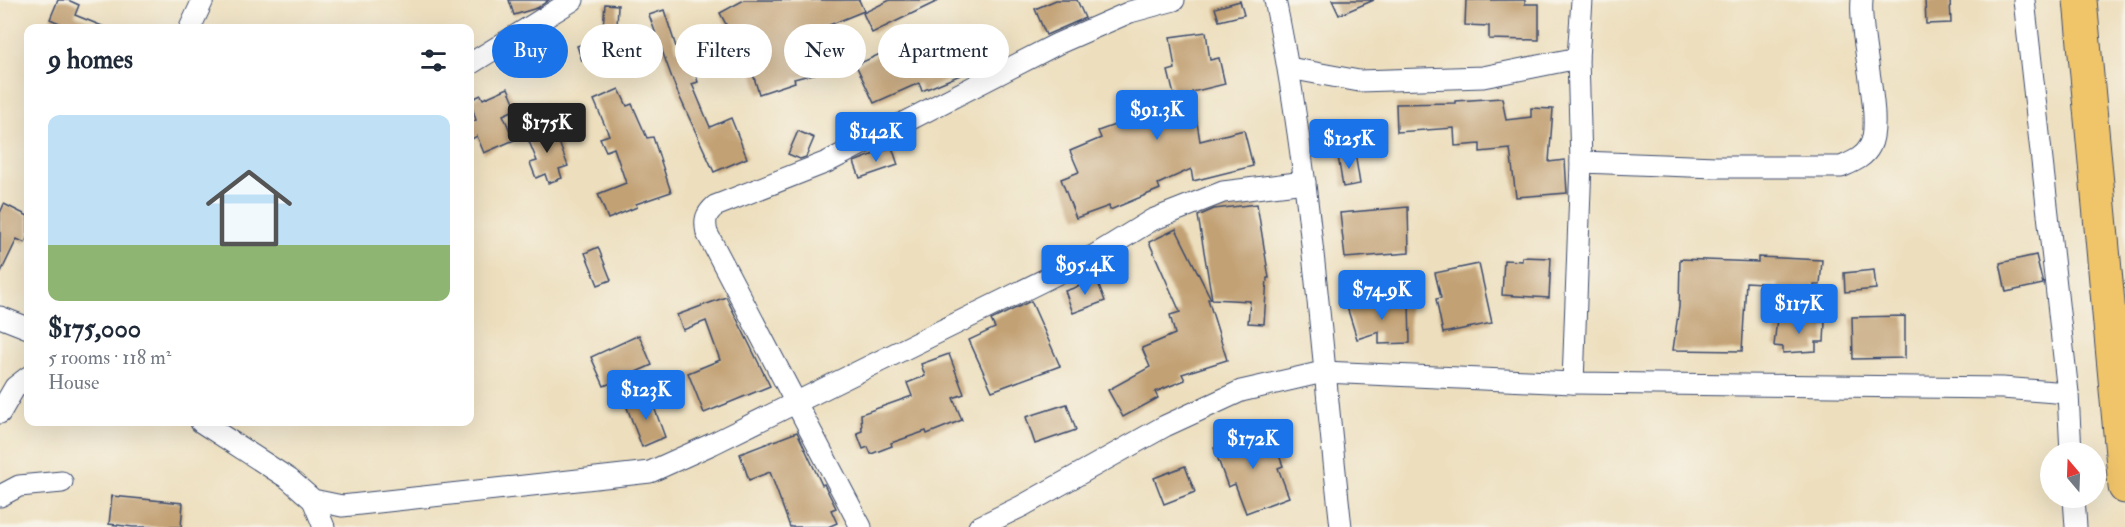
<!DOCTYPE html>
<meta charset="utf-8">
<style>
body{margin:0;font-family:"IM FELL Double Pica",serif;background:#f2f2f3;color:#1f2937;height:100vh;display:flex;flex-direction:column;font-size:22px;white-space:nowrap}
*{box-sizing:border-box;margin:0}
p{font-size:20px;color:#747a83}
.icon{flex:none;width:33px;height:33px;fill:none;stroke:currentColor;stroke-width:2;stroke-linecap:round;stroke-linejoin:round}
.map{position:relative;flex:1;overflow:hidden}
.panel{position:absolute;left:24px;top:24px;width:450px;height:402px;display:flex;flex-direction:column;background:#fff;border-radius:12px;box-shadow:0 6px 24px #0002}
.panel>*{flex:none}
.hud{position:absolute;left:492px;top:24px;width:570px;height:54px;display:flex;gap:12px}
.needle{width:39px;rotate:341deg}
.buttons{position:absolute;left:2040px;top:442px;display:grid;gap:12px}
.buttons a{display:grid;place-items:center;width:66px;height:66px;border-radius:50%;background:#fff;box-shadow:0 6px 24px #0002;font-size:30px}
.price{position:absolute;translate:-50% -51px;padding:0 14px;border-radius:6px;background:#1a73e8;color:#fff;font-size:20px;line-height:39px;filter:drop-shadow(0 2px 3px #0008)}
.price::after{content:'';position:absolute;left:50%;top:36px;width:18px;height:14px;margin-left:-9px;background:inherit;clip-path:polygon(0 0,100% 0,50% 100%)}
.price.active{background:#222;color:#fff}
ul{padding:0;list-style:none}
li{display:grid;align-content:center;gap:12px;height:318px;padding:0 24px}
li span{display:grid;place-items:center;height:186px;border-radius:12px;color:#555}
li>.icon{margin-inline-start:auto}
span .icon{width:108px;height:108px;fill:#fffc;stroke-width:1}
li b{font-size:26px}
h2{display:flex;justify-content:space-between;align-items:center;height:72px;padding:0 24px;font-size:26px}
.chip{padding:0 21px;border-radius:27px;background:#fff;box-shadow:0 6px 24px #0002;font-size:21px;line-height:54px}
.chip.active{background:#1a73e8;color:#fff}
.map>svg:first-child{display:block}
.building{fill:#c2a174}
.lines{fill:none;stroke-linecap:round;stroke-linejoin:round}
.minor-casing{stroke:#3a496c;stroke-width:23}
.trunk-casing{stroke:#3a496c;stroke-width:35}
.minor{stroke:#fff;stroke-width:21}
.trunk{stroke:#f0c469;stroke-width:33}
</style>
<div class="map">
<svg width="2125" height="527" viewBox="0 0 2125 527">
<rect width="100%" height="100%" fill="#f7f3e8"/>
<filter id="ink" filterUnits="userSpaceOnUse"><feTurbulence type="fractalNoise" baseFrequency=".0167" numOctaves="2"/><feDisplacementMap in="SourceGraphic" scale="12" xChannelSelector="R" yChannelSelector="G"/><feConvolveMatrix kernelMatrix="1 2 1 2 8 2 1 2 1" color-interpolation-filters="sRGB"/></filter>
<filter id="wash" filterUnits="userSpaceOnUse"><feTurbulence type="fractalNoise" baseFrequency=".008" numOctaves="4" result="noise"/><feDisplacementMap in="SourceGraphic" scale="24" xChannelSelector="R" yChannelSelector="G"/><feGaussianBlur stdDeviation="1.35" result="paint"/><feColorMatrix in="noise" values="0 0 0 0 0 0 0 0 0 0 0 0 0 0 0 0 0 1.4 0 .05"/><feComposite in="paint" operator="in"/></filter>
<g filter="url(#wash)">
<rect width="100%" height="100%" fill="#eddfbe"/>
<g id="blocks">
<g class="building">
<path d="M58,0H68L79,5L75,15L107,28H71L50,19Z"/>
<path d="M509,0H549L537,8L514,15Z"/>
<path d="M744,0H859L864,11L822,28L833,69L794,79L795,82L759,94L750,64L743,67L735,51L739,49L720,13Z"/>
<path d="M890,0H940L872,33L863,13Z"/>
<path d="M1056,0H1077L1085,18L1046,35L1035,9Z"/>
<path d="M1332,0H1374L1339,15Z"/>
<path d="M1466,0H1525V4H1539V40L1489,39V26L1465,25Z"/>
<path d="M1925,0H1950L1951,23L1926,24Z"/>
<path d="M1240,1L1244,15L1219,21L1215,8Z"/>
<path d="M605,4L618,5L617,28L603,27Z"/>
<path d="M664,10L677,50L687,47L698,82L692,84L710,127L731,118L747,158L714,172L676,89L649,15Z"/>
<path d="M1206,32L1210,60L1219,58L1225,84L1192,92L1200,141L1244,130L1253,166L1193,181L1191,169L1158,184L1160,189L1110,210L1109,206L1076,218L1061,179L1079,172L1070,151L1101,138L1098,131L1176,103L1168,71L1175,69L1170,37Z"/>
<path d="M935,35L939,45L951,40L965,73L922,91L919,83L874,103L856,65L893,48L895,52Z"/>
<path d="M597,39L602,54L582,61L577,46Z"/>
<path d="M508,88L517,109L503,115L514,140L484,153L477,136L470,140V123L476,120L470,100L481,95L483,99Z"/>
<path d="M619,89L627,106L632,104L647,138L653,137L671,192L636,204L637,207L608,219L598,194L626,183L614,148L606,151L600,138L609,135L594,100Z"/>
<path d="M1502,98L1506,120L1531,117V108L1553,109L1549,162L1565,160L1567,193L1516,197L1510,149L1480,152V144L1455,146L1454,128L1397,132L1396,104L1455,103V101Z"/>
<path d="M552,124L568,166L559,169L562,178L548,183L545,174L536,178L530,163L537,161L526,134Z"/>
<path d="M798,131L814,138L806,157L800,159L788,154Z"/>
<path d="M892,147L898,165L860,178L854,162Z"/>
<path d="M1355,153L1360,184L1343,187L1338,156Z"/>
<path d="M4,204L28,216V235L25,243L17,239L0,274V213Z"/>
<path d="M1257,204L1269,278H1267L1264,324L1248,323L1250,301L1212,299L1198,216L1214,209Z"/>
<path d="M1408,207L1409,253L1345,258L1340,213Z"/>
<path d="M1176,229L1211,299H1208L1227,360L1182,374L1185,380L1155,392L1158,398L1123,417L1108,390L1150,367L1142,348L1175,334L1170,315L1180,312L1149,242Z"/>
<path d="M598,247L611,280L598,285L585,253Z"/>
<path d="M2036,255L2043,284L2006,292L2000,263Z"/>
<path d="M1522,257L1551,258L1549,298L1502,295L1504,260L1522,261Z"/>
<path d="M1758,257L1822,260L1820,285H1814L1813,293L1806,292V296L1778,298V284L1746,282L1742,351L1673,350L1679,307L1680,259L1758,262Z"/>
<path d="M1479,264L1492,323L1443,333L1436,299L1441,298L1435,273Z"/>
<path d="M1874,270L1876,289L1845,292L1844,273Z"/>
<path d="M1097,280L1105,301L1073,313L1065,291Z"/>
<path d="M726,297L770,386L704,413L688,373L720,360L706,321L683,330L677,315Z"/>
<path d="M1377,298L1379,304H1409L1410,343L1379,344V332L1357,339L1347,307Z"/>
<path d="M1031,301L1060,366L992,391L969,340L995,328L991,320Z"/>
<path d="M1905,316V358L1853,359L1852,317Z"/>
<path d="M1777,318H1805V321L1825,322L1824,342H1816V351L1783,353V347L1774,346Z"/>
<path d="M639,335L652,365L604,386L591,357Z"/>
<path d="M949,354L964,394L953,398L962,420L927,434L926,431L891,443L892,446L871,454L868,447L863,449L857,433L862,431L861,414L912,396L907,383L925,376L921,364Z"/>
<path d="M650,396L665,437L642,447L626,405Z"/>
<path d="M1067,404L1076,430L1035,444L1026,417Z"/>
<path d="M1269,428L1283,466L1278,468L1289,497L1246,513L1235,484L1228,487L1214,448Z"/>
<path d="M797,432L822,485L824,484L836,508L831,510L837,523L828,527H790L770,472L749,480L740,454Z"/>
<path d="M1185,466L1195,492L1164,504L1154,478Z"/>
<path d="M112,496L183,503L181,527H133L109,524Z"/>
</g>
</g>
</g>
<g filter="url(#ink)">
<use href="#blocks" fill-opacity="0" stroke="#3a496c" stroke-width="1.5"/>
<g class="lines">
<defs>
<g id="minor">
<path d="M1275,0C1311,173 1321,351 1341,527"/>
<path d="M2024,0L2068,393L2071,453"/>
<path d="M190,28L203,0"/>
<path d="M470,64L573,0"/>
<path d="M1289,68L1359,81L1483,77L1578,58"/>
<path d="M1581,162L1716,167H1841C1852,162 1864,158 1870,146C1884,120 1858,36 1862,0"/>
<path d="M0,317L28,328"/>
<path d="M1573,383L1581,162L1578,58L1582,0"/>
<path d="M0,413L15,387L28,377"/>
<path d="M201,422L289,479L313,500L342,506L650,472L712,444L1095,255L1152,220L1223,192L1305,182"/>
<path d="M0,496L19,486L62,482"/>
<path d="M2074,498L2076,527"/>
<path d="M313,500L324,527"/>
<path d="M861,527L707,233C704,220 706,214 715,206L827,162L1057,44L1130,12L1174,0"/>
<path d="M979,527L1022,506L1165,426L1241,391L1323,372L1573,383L2002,388L2068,393"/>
</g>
<path id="trunk" d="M2080,0L2125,487"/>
</defs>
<use href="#minor" class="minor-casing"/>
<use href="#trunk" class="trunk-casing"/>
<use href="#minor" class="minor"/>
<use href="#trunk" class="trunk"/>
</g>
</g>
</svg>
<div class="buttons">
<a><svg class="needle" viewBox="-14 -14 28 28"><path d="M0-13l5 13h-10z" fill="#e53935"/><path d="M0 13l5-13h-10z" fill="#747a83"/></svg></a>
</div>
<b class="price" style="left:1157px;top:141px">$91.3K</b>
<b class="price active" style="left:547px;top:154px">$175K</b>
<b class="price" style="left:876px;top:163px">$142K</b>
<b class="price" style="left:1349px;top:170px">$125K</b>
<b class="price" style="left:1085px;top:296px">$95.4K</b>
<b class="price" style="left:1382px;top:321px">$74.9K</b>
<b class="price" style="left:1799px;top:335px">$117K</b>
<b class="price" style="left:646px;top:421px">$123K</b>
<b class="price" style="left:1253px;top:470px">$172K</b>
<div class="hud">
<a class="chip active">Buy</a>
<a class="chip">Rent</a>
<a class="chip">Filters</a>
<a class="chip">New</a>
<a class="chip">Apartment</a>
</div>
<section class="panel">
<h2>9 homes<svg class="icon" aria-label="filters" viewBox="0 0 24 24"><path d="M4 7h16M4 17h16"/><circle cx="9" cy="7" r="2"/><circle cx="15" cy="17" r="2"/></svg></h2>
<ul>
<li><span style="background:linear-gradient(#bfe0f5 70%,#8fb573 0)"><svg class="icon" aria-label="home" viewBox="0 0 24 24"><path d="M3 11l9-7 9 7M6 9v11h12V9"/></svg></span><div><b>$175,000</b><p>5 rooms · 118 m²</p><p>House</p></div></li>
</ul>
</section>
</div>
